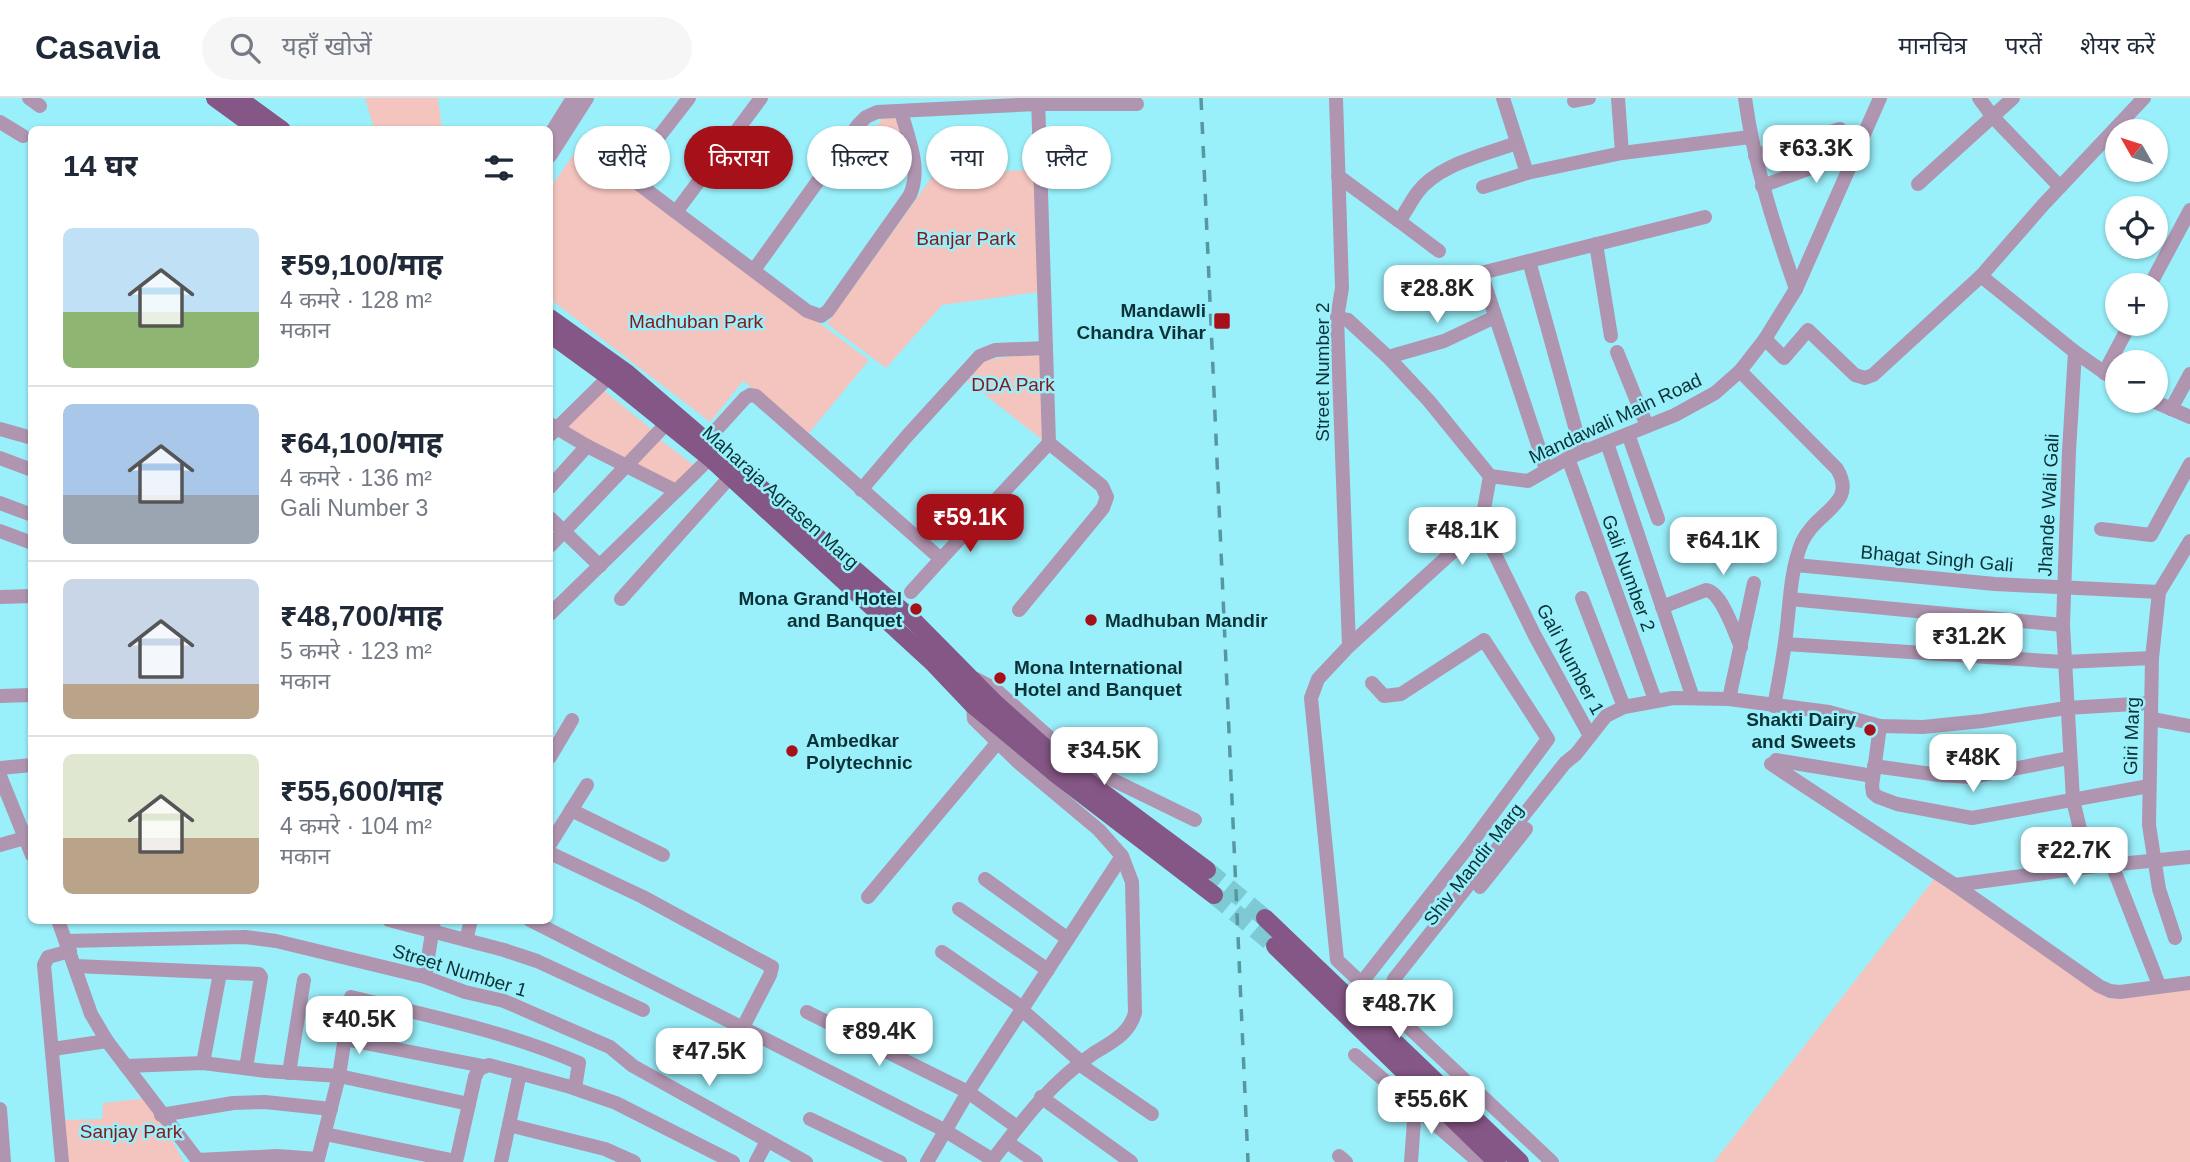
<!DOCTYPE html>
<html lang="hi">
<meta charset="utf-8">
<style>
body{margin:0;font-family:Helvetica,"Noto Sans Devanagari",sans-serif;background:#f6f6f7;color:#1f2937;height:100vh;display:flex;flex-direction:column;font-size:26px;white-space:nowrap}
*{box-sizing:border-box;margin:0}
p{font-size:23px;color:#747a83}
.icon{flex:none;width:38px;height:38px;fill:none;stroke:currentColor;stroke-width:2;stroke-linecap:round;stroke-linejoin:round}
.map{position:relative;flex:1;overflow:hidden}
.panel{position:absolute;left:28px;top:28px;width:525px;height:798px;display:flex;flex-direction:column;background:#fff;border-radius:10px;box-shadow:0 2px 5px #0004}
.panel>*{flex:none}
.banner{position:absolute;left:574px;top:28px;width:665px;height:63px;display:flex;gap:14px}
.needle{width:46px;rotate:309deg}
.buttons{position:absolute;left:2105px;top:21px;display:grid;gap:14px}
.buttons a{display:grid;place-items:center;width:63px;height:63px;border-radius:50%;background:#fff;box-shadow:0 2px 5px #0004;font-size:35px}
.price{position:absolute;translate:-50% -60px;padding:0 16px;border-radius:14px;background:#fff;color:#222;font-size:23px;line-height:46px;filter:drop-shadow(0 2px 4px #0008)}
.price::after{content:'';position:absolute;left:50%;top:42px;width:21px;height:16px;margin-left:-10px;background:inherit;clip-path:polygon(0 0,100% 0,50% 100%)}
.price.active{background:#a61019;color:#fff}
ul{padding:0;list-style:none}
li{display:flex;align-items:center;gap:21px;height:175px;padding:0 35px}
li+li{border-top:2px solid #e0e1e3}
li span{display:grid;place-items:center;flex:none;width:196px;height:140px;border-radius:10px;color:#555}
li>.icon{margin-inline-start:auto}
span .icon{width:84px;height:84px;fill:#fffc;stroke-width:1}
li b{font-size:30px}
h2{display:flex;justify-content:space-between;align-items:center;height:84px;padding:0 35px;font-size:30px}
.chip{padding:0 24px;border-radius:32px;background:#fff;box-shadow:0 2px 5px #0004;font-size:24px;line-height:63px}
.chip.active{background:#a61019;color:#fff}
header{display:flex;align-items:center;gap:42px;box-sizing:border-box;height:98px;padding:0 35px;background:#fff;border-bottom:2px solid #e0e1e3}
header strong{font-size:33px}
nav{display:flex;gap:38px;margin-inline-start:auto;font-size:24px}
.search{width:490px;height:63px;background:#f6f6f7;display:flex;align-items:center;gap:18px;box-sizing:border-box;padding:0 24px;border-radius:38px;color:#747a83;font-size:26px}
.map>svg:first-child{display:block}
.green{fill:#f4c4be}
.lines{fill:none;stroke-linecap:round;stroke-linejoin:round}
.major-tunnel{stroke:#7dcad4;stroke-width:18;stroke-dasharray:18 9;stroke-linecap:butt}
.minor{stroke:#b095b0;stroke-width:14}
.major{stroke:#855786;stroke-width:18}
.rail{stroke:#5798a0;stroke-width:3.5;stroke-dasharray:12 12;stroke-linecap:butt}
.poi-dot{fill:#a61019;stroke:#99f0fb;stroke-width:2.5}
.labels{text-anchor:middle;stroke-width:5;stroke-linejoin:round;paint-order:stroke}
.park-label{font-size:19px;fill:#87181a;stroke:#99f0fb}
.poi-label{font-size:19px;font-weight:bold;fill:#0b3236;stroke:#99f0fb;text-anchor:end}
.street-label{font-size:19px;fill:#0b3236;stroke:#99f0fb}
</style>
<header>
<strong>Casavia</strong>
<div class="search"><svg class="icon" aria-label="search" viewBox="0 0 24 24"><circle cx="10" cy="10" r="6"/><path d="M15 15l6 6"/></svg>यहाँ खोजें</div>
<nav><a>मानचित्र</a><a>परतें</a><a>शेयर करें</a></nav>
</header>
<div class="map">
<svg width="2190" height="1064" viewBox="0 0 2190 1064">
<rect width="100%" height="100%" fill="#99f0fb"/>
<g class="green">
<path d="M365,0H438L442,31H374Z"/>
<path d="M890,12L897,19L915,75L869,37Z"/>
<path d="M580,47L869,262L809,335L743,283L710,324L550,201V90Z"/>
<path d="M1035,71L1038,194L942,207L886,270L827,226L932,79Z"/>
<path d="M1041,255L1045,344L965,281L982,262Z"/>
<path d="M602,291L655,334L625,364L560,330Z"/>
<path d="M657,339L696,369L675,389L633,365Z"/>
<path d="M1934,781L2109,901L2190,889V1064H1714Z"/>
<path d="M148,1000L184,1064H66L61,1022L102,1021L103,1005Z"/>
</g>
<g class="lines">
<g class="major-tunnel">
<path d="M1207,772L1265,820"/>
<path d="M1214,797L1275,848"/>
</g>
<g class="minor">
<path d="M29,0L40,8"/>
<path d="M689,0L634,71L632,78L636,84L807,213L821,218L828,213L910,97C922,69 908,41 901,13"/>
<path d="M1038,0L1049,345"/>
<path d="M1336,0L1342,190L1337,220L1349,548"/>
<path d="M1618,0L1622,55"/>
<path d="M1745,0C1754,66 1774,128 1796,191"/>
<path d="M1979,0L1993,19L2060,89"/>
<path d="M1574,3L1589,0"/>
<path d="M0,24L23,38"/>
<path d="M550,37L573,0"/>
<path d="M550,58L587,0"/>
<path d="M1755,58L1840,31"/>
<path d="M1527,75L1622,55L1750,39"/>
<path d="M1338,78L1399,123"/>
<path d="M1918,86L2013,0"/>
<path d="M1762,88L1857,53"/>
<path d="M1483,89L1527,75L1503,0"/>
<path d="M676,114L761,0"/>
<path d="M1596,146L1611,238"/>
<path d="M1439,153L1399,123C1406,114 1411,103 1417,95C1438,66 1485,57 1516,45"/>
<path d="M1529,163L1582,354"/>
<path d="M754,172L858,27L866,19L877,14L1038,6H1137"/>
<path d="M1981,178L2075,254L2118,284"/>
<path d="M2150,187L2190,112"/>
<path d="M1337,220L1348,222L1388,259L1429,303L1490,378"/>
<path d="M1765,241L1784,260L1808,232L1855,277L1865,280L1873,277L1981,178L2043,107L2144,0"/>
<path d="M1617,254L1647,328"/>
<path d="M2075,254L2069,353L2063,527L2073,702L2089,769"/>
<path d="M1388,259L1444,243L1495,219"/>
<path d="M1740,273L1837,371C1858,406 1816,413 1802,444C1789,475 1790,512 1785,544C1782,566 1778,587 1774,608"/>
<path d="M2104,275L2130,226"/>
<path d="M2153,303L2190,319"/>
<path d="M2171,311L2190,276"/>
<path d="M550,326L587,348L676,393"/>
<path d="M0,331L32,340"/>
<path d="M1628,336L1658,421"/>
<path d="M550,337L609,279"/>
<path d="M706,343L745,300L750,297L756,298L941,461L1049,345L1102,388L1107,399L1103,410L1019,512"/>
<path d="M1607,345L1693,600"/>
<path d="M0,360L32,372"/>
<path d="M1568,360L1655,602"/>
<path d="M1546,371L1481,175L1705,119"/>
<path d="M550,389L587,348"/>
<path d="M861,392L907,338L980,258L995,252L1046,250"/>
<path d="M0,405L32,417"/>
<path d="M550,420L600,468"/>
<path d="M1481,428L1535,538L1589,636"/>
<path d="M2101,431L2151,437L2190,366"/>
<path d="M0,433L32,445"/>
<path d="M550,448L666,326"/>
<path d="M1796,467L1995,486L2159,494"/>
<path d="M911,494L941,461"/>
<path d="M0,499L32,498"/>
<path d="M1582,500L1624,609"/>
<path d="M621,501L730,379"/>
<path d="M1790,501L2063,527"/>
<path d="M1662,509L1706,492C1722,494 1734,534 1741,549"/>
<path d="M550,516L710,360"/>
<path d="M1785,546L2064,564L2152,560"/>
<path d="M976,581L995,591L1078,665L1195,722"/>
<path d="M0,598L32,597"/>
<path d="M1729,601L1754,485"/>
<path d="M973,607L974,621L1018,664L1099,732L1122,758L1132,784L1135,915C1129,936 1112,944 1094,955C1050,985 1023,1022 991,1064"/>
<path d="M2152,621L2190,628"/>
<path d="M1880,628L1872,688L1873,695L1878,699L1897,706L1972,720L2149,688"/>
<path d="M550,659L572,622"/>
<path d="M1776,662L1873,678"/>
<path d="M1771,666L1955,787L2099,888L2110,893L2120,894L2190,885"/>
<path d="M1874,668L1939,677L1972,679L2069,660"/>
<path d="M0,670L32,667"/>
<path d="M0,678L32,757"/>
<path d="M571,712L663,757"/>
<path d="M550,746L587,687"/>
<path d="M0,747L32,738"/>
<path d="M550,755L643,799L772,869L770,877L742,931"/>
<path d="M2112,767L2159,887"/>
<path d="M985,781L1068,841"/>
<path d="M1955,787L2089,769L2190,759"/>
<path d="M1480,789L1526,731"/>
<path d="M868,799L998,644"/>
<path d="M959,811L1048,872"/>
<path d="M58,822L91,916L107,943L199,1064"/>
<path d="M389,822L504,852L537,863L643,912"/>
<path d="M530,822L944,1032L993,1062"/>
<path d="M2175,840L2159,791L2149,727L2152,560L2159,494L2190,443"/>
<path d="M466,842L471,822"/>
<path d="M66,843L245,839L276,843L425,879L465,894L504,903L610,949L633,968L806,1064"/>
<path d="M942,854L1023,910"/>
<path d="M75,868L259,876L261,879L246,970"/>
<path d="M425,879L434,822"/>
<path d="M1362,884L1472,744L1548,641L1484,542L1401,596L1384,598L1372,585"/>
<path d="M1381,903L1390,893L1394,881L1565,665L1576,656L1606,618L1624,609L1673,600L1729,601L1829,614L1880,628L1923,629L1982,623L2066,610L2151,605"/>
<path d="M1022,912L1081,964"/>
<path d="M807,914L968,994L927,1064"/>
<path d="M344,941L483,968"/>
<path d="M53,951L107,943"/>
<path d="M1355,957L1479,1064"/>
<path d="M203,965L220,875"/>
<path d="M1079,966L1152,1016"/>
<path d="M126,968L203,965L266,973L339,978L469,1006"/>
<path d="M289,975L304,882"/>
<path d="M1041,999L1131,1064"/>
<path d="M0,1011L4,1064"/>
<path d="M161,1017L233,1005L265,1004L331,1011"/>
<path d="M810,1021L900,1064"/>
<path d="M509,1027L605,1051L634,1064"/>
<path d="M1017,1029L968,994L1122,758"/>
<path d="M325,1036L456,1063"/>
<path d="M1007,1044L1036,1064"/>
<path d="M1339,1058L1346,1064"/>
<path d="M197,1062L277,1058L318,1061L339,978L351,899C429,918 505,933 579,965L575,990"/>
<path d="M62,1064L44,867L48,859L70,853"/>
<path d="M456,1064L475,979L479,971L489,967L567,988L616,1005L733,1064"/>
<path d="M501,1064L520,975"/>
<path d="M756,1064L767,1043"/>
<path d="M1411,1064L1415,1009"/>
<path d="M1552,1064L1337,862L1311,600L1318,581L1349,548L1481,428L1490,378L1528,383L1568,360L1675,317L1715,295L1740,273L1765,241L1796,191L1880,0"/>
</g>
<g class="major">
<path d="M215,0L259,32"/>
<path d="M238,0L282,32"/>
<path d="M550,220L627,275L712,348"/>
<path d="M550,236L616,284L710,360L934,566L973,607L1056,676L1214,797"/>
<path d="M733,366L913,522L995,605L1059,662L1207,772"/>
<path d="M1265,820L1520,1064"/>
<path d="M1275,848L1497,1064"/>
</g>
<path class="rail" d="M1201,0L1248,1064"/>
</g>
<g class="poi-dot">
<rect x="1213" y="214" width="18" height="18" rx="3.5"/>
<circle cx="916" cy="511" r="7"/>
<circle cx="1091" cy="522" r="7"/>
<circle cx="1000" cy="580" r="7"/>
<circle cx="1870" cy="632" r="7"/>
<circle cx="792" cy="653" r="7"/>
</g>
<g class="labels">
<g class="park-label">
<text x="966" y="147">Banjar Park</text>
<text x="696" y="230">Madhuban Park</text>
<text x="1013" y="293">DDA Park</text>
<text x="131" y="1040">Sanjay Park</text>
</g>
<g class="poi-label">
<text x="1206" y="219">Mandawli<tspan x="1206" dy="22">Chandra Vihar</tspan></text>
<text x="902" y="507">Mona Grand Hotel<tspan x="902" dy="22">and Banquet</tspan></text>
<text x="1105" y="529" text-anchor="start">Madhuban Mandir</text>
<text x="1014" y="576" text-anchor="start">Mona International<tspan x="1014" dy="22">Hotel and Banquet</tspan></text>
<text x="1856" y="628">Shakti Dairy<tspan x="1856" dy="22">and Sweets</tspan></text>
<text x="806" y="649" text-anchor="start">Ambedkar<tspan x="806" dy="22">Polytechnic</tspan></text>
</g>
<g class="street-label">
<text transform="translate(1322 274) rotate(-90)" y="7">Street Number 2</text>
<text transform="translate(1615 320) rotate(-25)" y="7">Mandawali Main Road</text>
<text transform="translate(781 399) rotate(42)" y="7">Maharaja Agrasen Marg</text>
<text transform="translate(2048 407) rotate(-87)" y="7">Jhande Wali Gali</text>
<text transform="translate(1937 460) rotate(5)" y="7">Bhagat Singh Gali</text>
<text transform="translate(1629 475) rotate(70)" y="7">Gali Number 2</text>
<text transform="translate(1571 561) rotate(62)" y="7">Gali Number 1</text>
<text transform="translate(2131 638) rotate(-88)" y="7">Giri Marg</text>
<text transform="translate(1473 766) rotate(-52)" y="7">Shiv Mandir Marg</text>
<text transform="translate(460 872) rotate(17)" y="7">Street Number 1</text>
</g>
</g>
</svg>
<div class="buttons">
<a><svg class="needle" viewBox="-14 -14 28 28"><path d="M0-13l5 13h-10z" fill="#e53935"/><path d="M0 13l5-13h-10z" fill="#747a83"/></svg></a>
<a><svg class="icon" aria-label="locate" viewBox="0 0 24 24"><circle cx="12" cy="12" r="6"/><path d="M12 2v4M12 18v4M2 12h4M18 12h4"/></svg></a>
<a>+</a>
<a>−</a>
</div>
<b class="price" style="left:1816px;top:87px">₹63.3K</b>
<b class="price" style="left:1437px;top:227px">₹28.8K</b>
<b class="price active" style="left:970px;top:456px">₹59.1K</b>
<b class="price" style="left:1462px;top:469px">₹48.1K</b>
<b class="price" style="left:1723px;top:479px">₹64.1K</b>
<b class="price" style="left:1969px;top:575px">₹31.2K</b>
<b class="price" style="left:1104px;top:689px">₹34.5K</b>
<b class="price" style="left:1973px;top:696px">₹48K</b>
<b class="price" style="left:2074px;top:789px">₹22.7K</b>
<b class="price" style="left:1399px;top:942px">₹48.7K</b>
<b class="price" style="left:359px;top:958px">₹40.5K</b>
<b class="price" style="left:879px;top:970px">₹89.4K</b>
<b class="price" style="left:709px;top:990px">₹47.5K</b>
<b class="price" style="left:1431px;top:1038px">₹55.6K</b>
<div class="banner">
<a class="chip">खरीदें</a>
<a class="chip active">किराया</a>
<a class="chip">फ़िल्टर</a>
<a class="chip">नया</a>
<a class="chip">फ़्लैट</a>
</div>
<section class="panel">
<h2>14 घर<svg class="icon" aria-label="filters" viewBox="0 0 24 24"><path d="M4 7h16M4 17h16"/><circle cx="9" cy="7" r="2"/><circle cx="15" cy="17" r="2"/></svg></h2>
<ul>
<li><span style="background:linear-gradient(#bfe0f5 60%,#8fb573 0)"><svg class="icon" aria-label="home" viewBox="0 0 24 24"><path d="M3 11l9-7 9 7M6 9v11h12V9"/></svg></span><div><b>₹59,100/माह</b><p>4 कमरे · 128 m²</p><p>मकान</p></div></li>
<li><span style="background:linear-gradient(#a9c7e8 65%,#9aa5b1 0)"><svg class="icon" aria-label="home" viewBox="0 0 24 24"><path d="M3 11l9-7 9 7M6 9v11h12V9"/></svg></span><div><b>₹64,100/माह</b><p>4 कमरे · 136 m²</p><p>Gali Number 3</p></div></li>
<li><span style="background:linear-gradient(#c9d6e8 75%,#b9a48a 0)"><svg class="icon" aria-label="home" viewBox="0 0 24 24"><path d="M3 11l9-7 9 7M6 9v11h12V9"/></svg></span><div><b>₹48,700/माह</b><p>5 कमरे · 123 m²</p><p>मकान</p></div></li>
<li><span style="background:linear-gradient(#dfe7d0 60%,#b9a48a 0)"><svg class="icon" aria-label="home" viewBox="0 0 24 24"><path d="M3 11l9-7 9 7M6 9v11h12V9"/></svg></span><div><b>₹55,600/माह</b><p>4 कमरे · 104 m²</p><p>मकान</p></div></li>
</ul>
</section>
</div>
